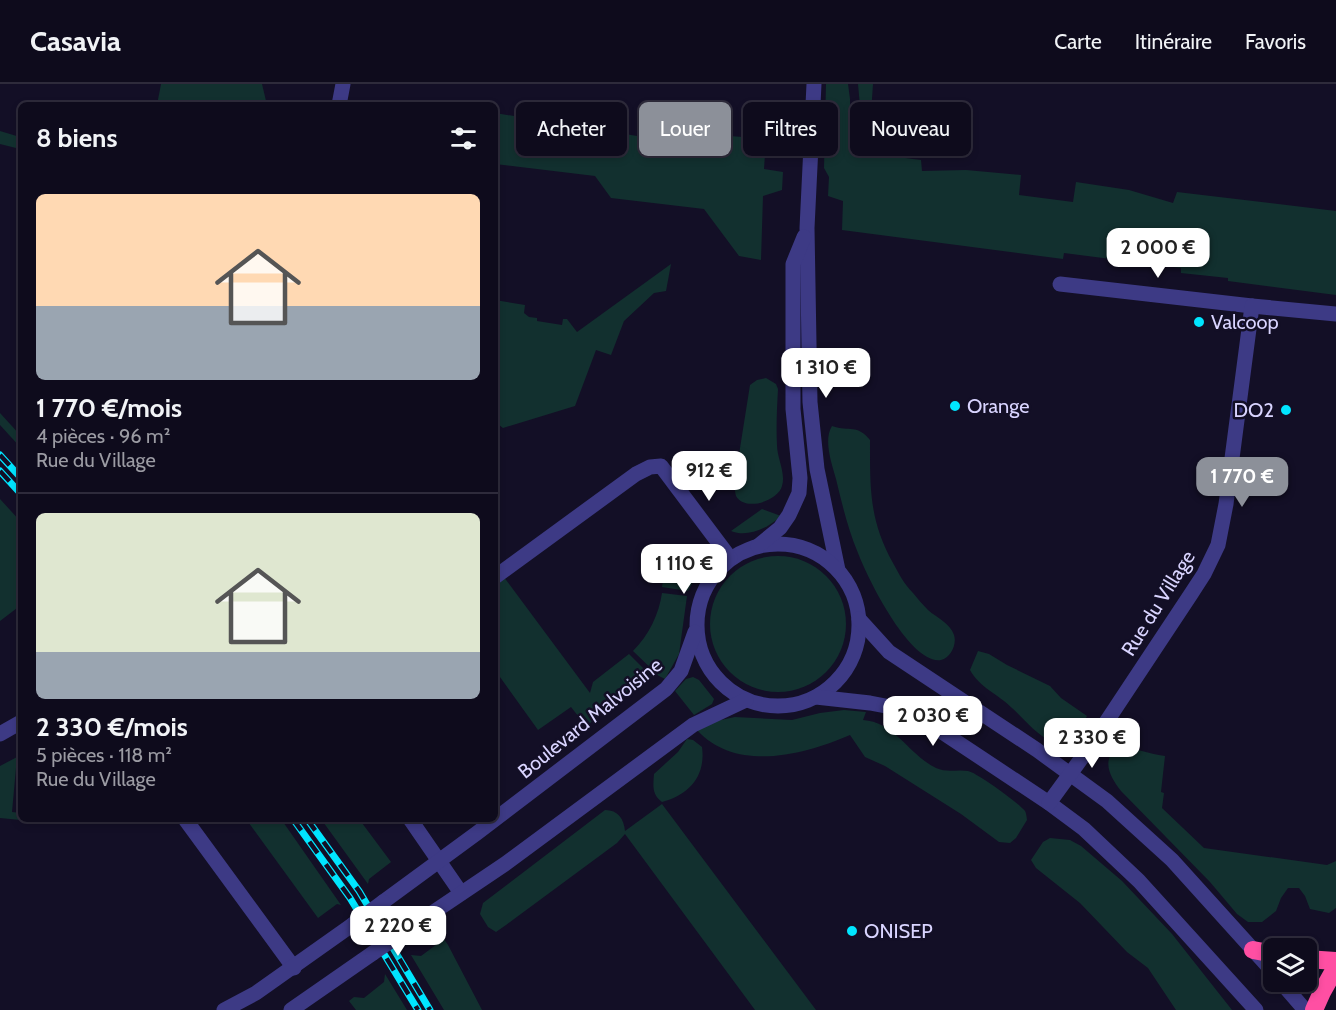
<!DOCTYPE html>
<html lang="fr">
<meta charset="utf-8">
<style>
body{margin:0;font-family:Cabin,sans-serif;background:#1c1929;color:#f1f3f6;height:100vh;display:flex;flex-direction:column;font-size:22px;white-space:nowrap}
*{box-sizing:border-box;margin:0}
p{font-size:20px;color:#9b9ba3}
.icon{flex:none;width:33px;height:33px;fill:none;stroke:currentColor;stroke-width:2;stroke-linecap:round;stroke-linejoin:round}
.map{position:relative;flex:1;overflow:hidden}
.side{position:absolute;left:18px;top:18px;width:480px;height:720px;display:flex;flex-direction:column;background:#0e0b1c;border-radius:9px;box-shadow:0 3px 9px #0003,0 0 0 2px #2e2b3b}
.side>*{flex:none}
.guide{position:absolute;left:516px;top:18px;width:570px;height:54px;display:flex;gap:12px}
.tools{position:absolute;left:1263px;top:854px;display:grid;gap:12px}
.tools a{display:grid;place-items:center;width:54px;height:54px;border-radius:9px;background:#0e0b1c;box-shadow:0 3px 9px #0003,0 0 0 2px #2e2b3b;font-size:30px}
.price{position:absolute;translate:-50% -51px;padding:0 14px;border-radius:12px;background:#fff;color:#222;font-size:20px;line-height:39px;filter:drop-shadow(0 2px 3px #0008)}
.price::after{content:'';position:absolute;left:50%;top:36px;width:18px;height:14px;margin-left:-9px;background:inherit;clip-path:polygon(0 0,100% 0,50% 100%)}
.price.on{background:#8c9099;color:#fff}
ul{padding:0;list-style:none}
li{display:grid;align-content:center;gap:12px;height:318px;padding:0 18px}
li+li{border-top:2px solid #2e2b3b}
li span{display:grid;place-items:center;height:186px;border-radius:9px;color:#555}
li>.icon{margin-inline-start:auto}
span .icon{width:108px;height:108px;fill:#fffc;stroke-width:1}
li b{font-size:26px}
h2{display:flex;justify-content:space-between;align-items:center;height:72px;padding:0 18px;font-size:26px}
.tag{padding:0 21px;border-radius:9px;background:#0e0b1c;box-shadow:0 3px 9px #0003,0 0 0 2px #2e2b3b;font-size:21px;line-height:54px}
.tag.on{background:#8c9099;color:#fff}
header{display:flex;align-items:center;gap:36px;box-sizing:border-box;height:84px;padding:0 30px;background:#0e0b1c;border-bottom:2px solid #2e2b3b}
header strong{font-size:28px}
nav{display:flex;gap:33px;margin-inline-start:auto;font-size:21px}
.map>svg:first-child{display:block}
.green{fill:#12302f}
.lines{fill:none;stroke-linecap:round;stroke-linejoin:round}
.minor{stroke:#3d3a85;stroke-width:15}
.highway{stroke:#ff4fa3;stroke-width:18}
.rail-casing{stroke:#00e5ff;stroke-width:7}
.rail{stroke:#130f26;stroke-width:4.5;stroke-dasharray:14;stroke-linecap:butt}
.minor-bridge{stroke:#3d3a85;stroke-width:15}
.poi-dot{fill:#00e5ff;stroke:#130f26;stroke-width:2}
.labels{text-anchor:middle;stroke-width:5;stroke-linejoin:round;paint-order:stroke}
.poi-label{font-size:20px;fill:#d9d4ff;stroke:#130f26;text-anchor:start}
.street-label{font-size:20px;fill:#d9d4ff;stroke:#130f26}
</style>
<header>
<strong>Casavia</strong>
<nav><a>Carte</a><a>Itinéraire</a><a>Favoris</a></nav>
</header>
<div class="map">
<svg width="1336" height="926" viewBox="0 0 1336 926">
<rect width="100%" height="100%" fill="#130f26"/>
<g class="green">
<path d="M161,0H262L267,21H157Z"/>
<path d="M826,0H848L850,15V67L921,76L922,87L966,86L1021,91L1019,111L1073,118L1076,98L1129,106L1173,119L1177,108L1336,127V211L1228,197V194L1181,189V184L1064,169L1063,175L842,146L843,117L828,112L829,93L824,84Z"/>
<path d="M858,0H873L870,44L876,45L875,65L860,64V22Z"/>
<path d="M495,29L668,57L670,43L718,51L766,55L764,85L783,88L782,106L763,112L761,176L739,172L704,125L611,114L595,92L495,80Z"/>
<path d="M0,47L20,53V65L0,60Z"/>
<path d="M671,180L666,207L654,209L624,237L611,271L596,266L575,322L503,344L495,338V216L525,221L524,229L529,233L537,234V237L562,241L563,235H567L577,248Z"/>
<path d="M766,294L776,300L778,305C777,324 776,343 777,361C777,374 786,389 782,402C778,417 745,428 736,412C735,409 735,405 734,402L750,301L757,296Z"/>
<path d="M0,329L21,352V364L0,341Z"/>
<path d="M832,342C850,348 857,340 870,356C870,404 869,436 893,479C899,490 904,500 913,509C918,515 923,521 928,526C937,534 950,539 954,551C957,560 951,574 941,576C910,581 867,493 858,469C848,445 842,420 836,395C832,380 823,356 832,342Z"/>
<path d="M0,415L21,438V521L0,537Z"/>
<path d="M762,425L781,432C768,444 748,454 731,447Z"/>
<path d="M705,467L703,480L688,507L662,503L663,497Z"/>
<circle cx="778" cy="540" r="68"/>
<path d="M495,481L590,609L593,598L629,570L652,593L586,642L571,623L538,646L495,586Z"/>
<path d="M662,509L687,512L679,570L665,595L659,592L633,567C649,551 659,530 662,509Z"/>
<path d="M978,567L989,570L1007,581L1050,602L1061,614L1087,632L1077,650L1067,659C1062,659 1057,660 1053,658C1036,651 1025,636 1012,624C998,610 980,604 970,586Z"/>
<path d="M693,593L699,596L714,615L712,620L694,631L675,607L686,595Z"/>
<path d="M844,626L866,628L863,636C895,638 909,671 936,684C947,689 957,685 968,687C976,688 1020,720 1025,727C1026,728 1027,735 1027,736L1016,754L1010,759L999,758L961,730L885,682L865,673L850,651C804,671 736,689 697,646L716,637L735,633L792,636L820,629Z"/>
<path d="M687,655L693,656L702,663C706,692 689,711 662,718C652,711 653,702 654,690L678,668Z"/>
<path d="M1117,663C1134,663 1148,670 1165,672L1161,708L1164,709L1162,724L1204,764L1327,781L1336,777V824L1329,829L1310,825L1305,812L1299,804H1288L1281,814L1276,827L1262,838H1248L1237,830L1210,798L1121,707C1110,693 1101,677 1117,663Z"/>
<path d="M17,673L12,728L21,729V735L46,736L41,738L0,734V682Z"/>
<path d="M662,720L816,926H755L625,750L617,759L506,841L496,848L488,843L480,830L483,819L605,726C618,726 624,735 625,747Z"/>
<path d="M246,735H281L341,821L337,820L318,834Z"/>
<path d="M321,735H359L391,778L369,795L368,800Z"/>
<path d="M1050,754L1070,756L1081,762L1122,797L1172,850L1232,926H1176L1148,884L1127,868L1080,819L1036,784L1031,776L1043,758Z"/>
<path d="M444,855L448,861L482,926H444L411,871L421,872Z"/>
<path d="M385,890L407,926H356L349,917L354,913L364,914L384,898Z"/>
</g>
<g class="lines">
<g class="minor">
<path d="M814,0L807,144L810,318L817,385L838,486"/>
<path d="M339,21L343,0"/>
<path d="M1060,200L1252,222"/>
<circle cx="778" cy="541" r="81"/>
<path d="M758,462L780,444L789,431L799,409L800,394L793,325V180L804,153"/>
<path d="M495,493L636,390L650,383L661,382L730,474"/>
<path d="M859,535L889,568L1037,666L1107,717L1172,776L1274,889"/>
<path d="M816,613L870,619L896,624L939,646L1049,719L1084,745L1139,797L1256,926"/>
<path d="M0,650L21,638"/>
<path d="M1049,719L1089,664L1191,510L1204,490L1218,461L1226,420L1252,222L1336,230"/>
<path d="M185,735L294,884"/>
<path d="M410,735L461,809"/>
<path d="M383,818L477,749L666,605L681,587L695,548"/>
<path d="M404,848L505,780L693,641L746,616"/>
<path d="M1280,897L1305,926"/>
<path d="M224,926L256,909L352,841"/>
<path d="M291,926L373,869"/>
</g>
<g class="highway">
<path d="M1253,866L1274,870"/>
<path d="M1306,875L1336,877"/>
<path d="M1314,926L1322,908L1336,883"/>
</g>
<defs>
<g id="rail">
<path d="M0,371L21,394"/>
<path d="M0,387L21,410"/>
<path d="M293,735L350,814L418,926"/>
<path d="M307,735L359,807L430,926"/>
</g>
</defs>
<use href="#rail" class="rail-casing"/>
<use href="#rail" class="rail"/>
<g class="minor-bridge">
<path d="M352,841L383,818"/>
<path d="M373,869L404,848"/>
</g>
</g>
<g class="poi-dot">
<circle cx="1199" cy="238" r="6"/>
<circle cx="955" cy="322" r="6"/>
<circle cx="1286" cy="326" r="6"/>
<circle cx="852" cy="847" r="6"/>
</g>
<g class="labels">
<g class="poi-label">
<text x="1211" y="245">Valcoop</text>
<text x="967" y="329">Orange</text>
<text x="1274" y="333" text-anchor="end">DO2</text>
<text x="864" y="854">ONISEP</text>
</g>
<g class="street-label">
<text transform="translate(1158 519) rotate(-58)" y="7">Rue du Village</text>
<text transform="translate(590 634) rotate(-39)" y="7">Boulevard Malvoisine</text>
</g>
</g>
</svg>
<div class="tools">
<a><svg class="icon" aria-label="layers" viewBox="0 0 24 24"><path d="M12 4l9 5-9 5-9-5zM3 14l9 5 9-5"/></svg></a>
</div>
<b class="price" style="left:1158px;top:195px">2 000 €</b>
<b class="price" style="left:826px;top:315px">1 310 €</b>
<b class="price" style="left:709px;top:418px">912 €</b>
<b class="price on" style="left:1242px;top:424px">1 770 €</b>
<b class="price" style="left:684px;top:511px">1 110 €</b>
<b class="price" style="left:933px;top:663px">2 030 €</b>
<b class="price" style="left:1092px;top:685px">2 330 €</b>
<b class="price" style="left:398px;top:873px">2 220 €</b>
<div class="guide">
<a class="tag">Acheter</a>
<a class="tag on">Louer</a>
<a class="tag">Filtres</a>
<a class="tag">Nouveau</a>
</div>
<section class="side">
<h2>8 biens<svg class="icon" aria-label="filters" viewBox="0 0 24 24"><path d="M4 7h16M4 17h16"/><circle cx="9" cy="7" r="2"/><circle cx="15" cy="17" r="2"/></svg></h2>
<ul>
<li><span style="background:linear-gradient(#ffd9b3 60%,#9aa5b1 0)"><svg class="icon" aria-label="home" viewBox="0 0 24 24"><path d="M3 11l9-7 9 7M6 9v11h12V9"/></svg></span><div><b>1 770 €/mois</b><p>4 pièces · 96 m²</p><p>Rue du Village</p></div></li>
<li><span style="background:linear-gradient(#dfe7d0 75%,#9aa5b1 0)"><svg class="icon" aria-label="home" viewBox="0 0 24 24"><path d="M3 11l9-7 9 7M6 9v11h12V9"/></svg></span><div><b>2 330 €/mois</b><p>5 pièces · 118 m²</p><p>Rue du Village</p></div></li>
</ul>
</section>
</div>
